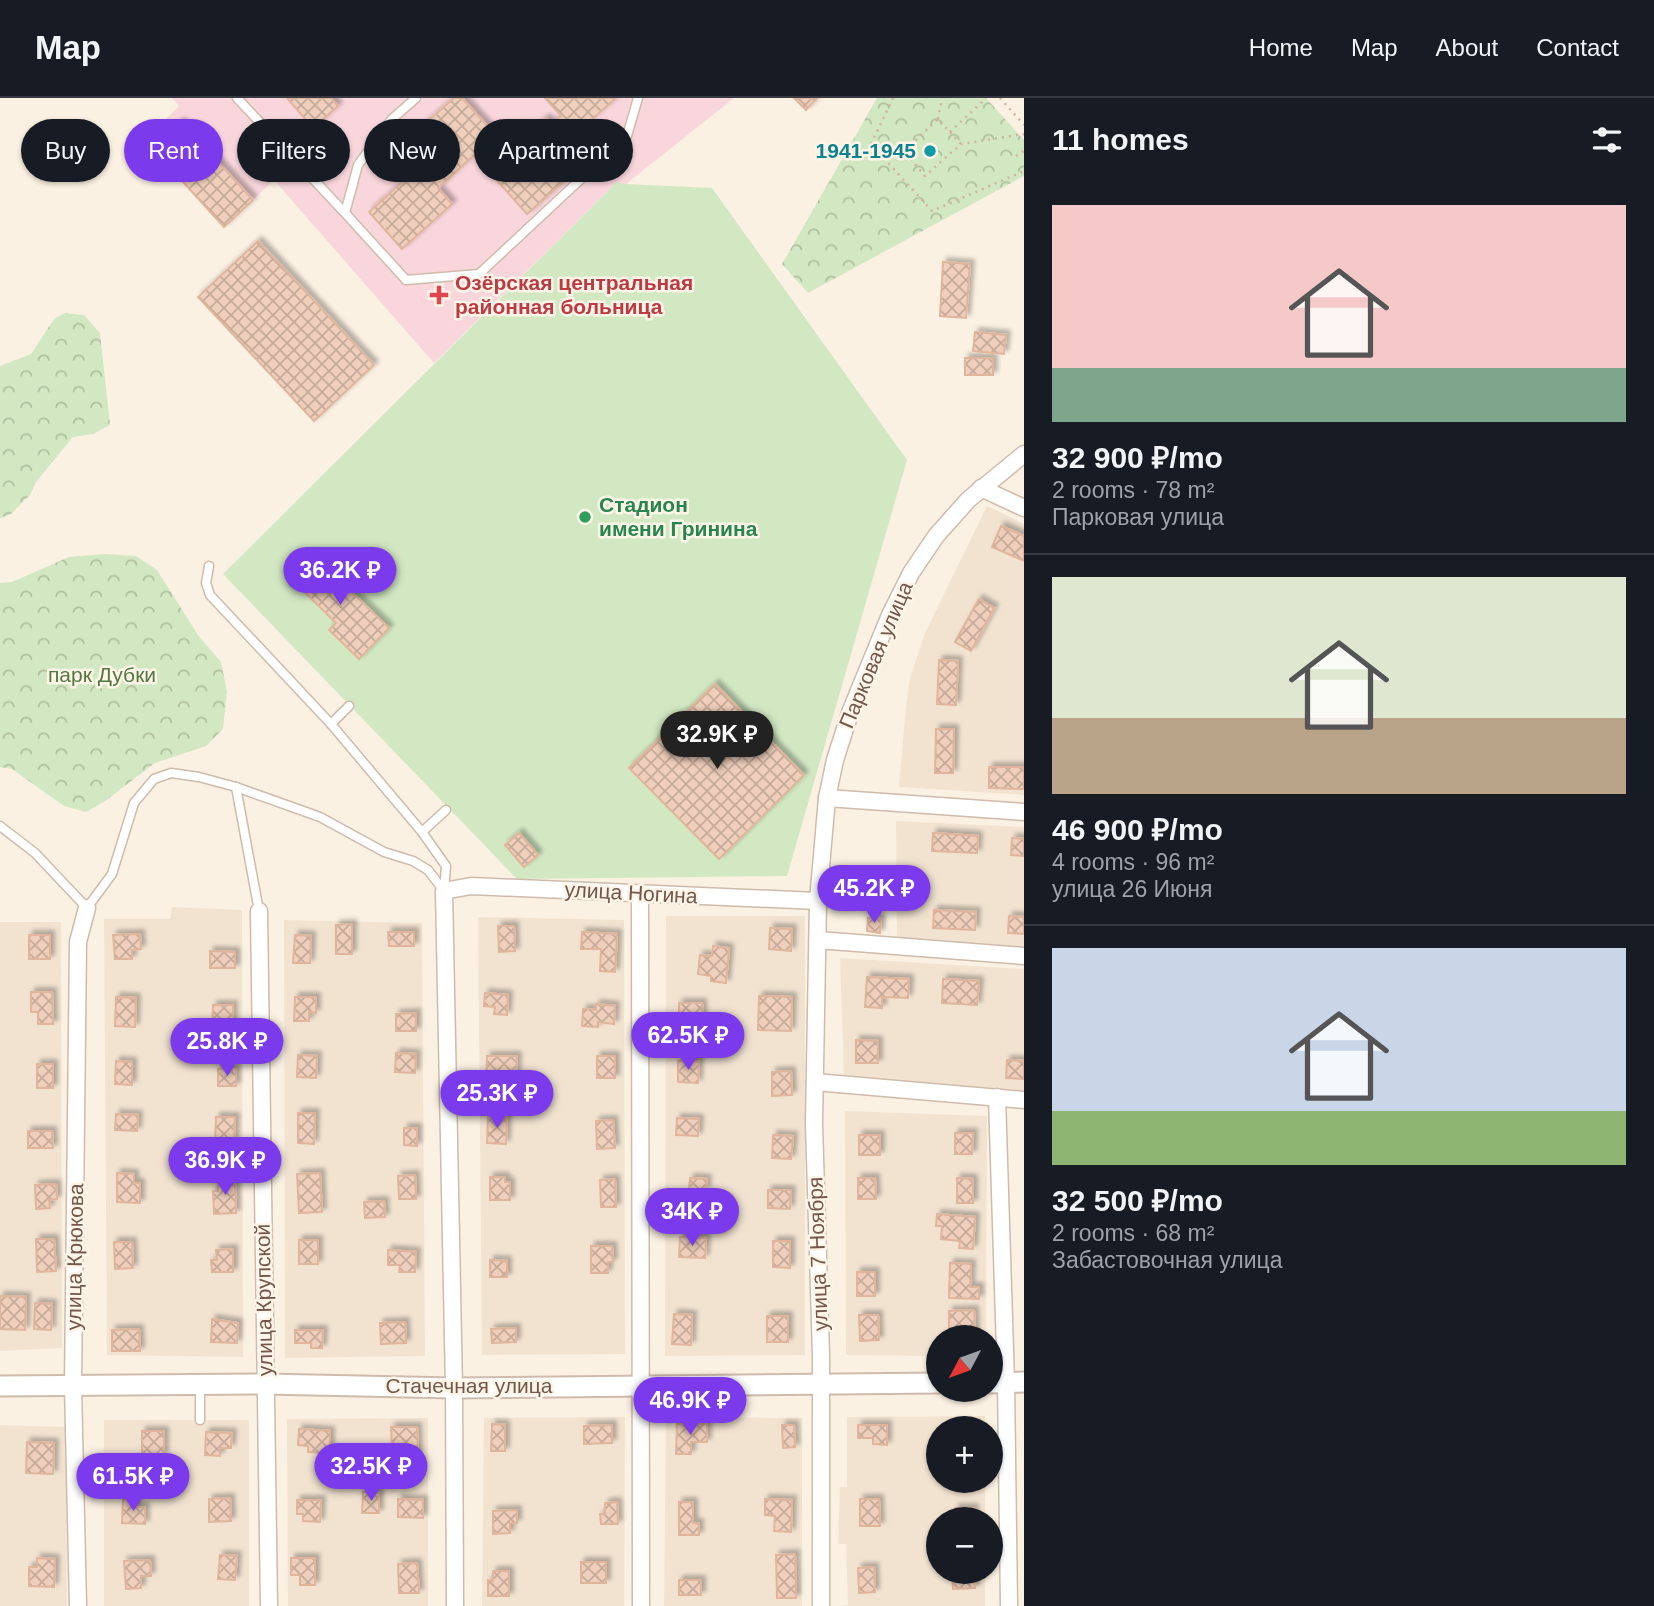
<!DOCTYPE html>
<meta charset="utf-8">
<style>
body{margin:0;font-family:Arial,sans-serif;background:#242831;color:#f1f3f6;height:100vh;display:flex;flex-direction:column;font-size:26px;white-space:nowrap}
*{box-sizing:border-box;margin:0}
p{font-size:23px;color:#9ea1a6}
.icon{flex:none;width:38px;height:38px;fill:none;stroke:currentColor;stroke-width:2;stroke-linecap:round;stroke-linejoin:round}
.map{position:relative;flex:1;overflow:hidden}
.panel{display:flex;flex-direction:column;background:#171b24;width:630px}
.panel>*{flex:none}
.banner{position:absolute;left:21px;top:21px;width:665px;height:63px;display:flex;gap:14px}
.needle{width:46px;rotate:229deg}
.buttons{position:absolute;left:926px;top:1227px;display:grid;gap:14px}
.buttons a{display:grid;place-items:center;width:77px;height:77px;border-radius:50%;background:#171b24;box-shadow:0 2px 5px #0004;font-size:35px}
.price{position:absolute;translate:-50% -60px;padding:0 16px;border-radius:24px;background:#7c3aed;color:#fff;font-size:23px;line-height:46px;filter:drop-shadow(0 2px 4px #0008)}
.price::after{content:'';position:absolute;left:50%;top:42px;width:21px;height:16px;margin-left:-10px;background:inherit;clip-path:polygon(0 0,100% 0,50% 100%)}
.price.active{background:#222;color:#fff}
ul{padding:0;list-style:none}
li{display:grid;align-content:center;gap:14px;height:371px;padding:0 28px}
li+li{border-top:2px solid #363941}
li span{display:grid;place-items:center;height:217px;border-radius:0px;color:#555}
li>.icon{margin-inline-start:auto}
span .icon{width:126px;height:126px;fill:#fffc;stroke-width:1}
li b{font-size:30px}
h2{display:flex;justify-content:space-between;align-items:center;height:84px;padding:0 28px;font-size:30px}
.chip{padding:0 24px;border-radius:32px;background:#171b24;box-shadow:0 2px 5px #0004;font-size:24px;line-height:63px}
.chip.active{background:#7c3aed;color:#fff}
header{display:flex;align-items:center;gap:42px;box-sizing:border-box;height:98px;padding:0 35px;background:#171b24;border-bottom:2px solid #363941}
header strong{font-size:33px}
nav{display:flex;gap:38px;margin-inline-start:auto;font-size:24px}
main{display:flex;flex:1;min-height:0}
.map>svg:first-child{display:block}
.residential{fill:#f2e3d1}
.medical{fill:#f9d6db}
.forest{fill:url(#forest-crowns)}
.pitch{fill:#d2e8c2}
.building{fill:url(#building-cross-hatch);stroke:#e1b59c;stroke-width:2;filter:url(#shadow)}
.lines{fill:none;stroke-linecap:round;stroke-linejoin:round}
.service-casing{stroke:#cebbac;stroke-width:11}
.minor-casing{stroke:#cebbac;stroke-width:19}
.tertiary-casing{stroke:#cebbac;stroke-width:23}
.path{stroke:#d4b29e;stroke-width:2.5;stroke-dasharray:2 5;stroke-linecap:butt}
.service{stroke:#fff;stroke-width:8}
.minor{stroke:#fff;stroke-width:16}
.tertiary{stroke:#fff;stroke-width:19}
.culture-dot{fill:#0f9aa8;stroke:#fef5e8;stroke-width:2.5}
.health-dot{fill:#e0444e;stroke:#fef5e8;stroke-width:2.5}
.leisure-dot{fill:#2e9e5b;stroke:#fef5e8;stroke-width:2.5}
.labels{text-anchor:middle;stroke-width:5;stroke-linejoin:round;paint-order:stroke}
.culture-label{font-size:21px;font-weight:bold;fill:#0d838f;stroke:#fef5e8;text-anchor:end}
.health-label{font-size:21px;font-weight:bold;fill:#be3a42;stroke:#fef5e8;text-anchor:start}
.leisure-label{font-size:21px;font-weight:bold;fill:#27864d;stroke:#fef5e8;text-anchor:start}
.street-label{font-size:21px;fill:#72574a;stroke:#fef5e8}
.park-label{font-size:21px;fill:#537842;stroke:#fef5e8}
</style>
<header>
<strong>Map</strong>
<nav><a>Home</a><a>Map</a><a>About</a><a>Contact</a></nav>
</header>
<main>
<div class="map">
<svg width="1024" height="1508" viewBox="0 0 1024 1508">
<defs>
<pattern id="forest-crowns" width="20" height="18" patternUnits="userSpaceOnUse" patternTransform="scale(1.75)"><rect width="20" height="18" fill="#d2e8c2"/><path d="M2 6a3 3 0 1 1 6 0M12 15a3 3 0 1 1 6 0" fill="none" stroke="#afbfa0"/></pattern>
<pattern id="building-cross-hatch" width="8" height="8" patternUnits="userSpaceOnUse" patternTransform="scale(1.75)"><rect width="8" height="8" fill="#efcfbb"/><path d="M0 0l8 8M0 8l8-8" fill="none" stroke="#c6ab9a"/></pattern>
<filter id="shadow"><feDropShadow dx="4" dy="-4" stdDeviation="2" flood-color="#0004"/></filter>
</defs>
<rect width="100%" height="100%" fill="#fbf1e2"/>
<g class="residential">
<path d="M987,408L1024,426V697L899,689L906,608L910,580L925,535Z"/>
<path d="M896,723L1024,729V850L897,843Z"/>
<path d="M172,809L242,812L243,1259L107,1257L104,821H170Z"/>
<path d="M666,818H805V1257L665,1258Z"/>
<path d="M478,819L624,822L625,1256L482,1257Z"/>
<path d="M284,822L422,825L425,1258L285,1260Z"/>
<path d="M0,824H61L62,1250L0,1253Z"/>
<path d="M840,860L1024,871V995L844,978Z"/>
<path d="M845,1013L987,1018L986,1239H938V1258L846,1257Z"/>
<path d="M985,1318V1330H938V1382L985,1383V1421H938V1474H985V1508H839L848,1507L846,1446H838L840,1389H847V1319Z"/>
<path d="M625,1319L624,1508H482L484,1320Z"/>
<path d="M666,1319L802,1320V1508H664Z"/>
<path d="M428,1320V1508H288L287,1321Z"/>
<rect x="104" y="1322" width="145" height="186"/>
<path d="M0,1327L66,1329L67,1508H0Z"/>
</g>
<path class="medical" d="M172,0H734L626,86L617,84L434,265L274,82L224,129L145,42L179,8Z"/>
<g class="forest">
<path d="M877,0H986L1024,42V78L808,195L782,166Z"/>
<path d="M65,215L84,217L100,235L110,327L93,336L73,339L36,384L30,397L11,416L0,420V268L31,256L54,221Z"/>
<path d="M105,456L136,458L157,472L198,537L221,564L227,594L223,631L206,648L155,665L105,703L86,714L64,708L12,671L0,669V485L12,484L69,459Z"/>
</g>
<path class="pitch" d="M617,84L626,86L712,90L907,362L787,778L517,781L223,476Z"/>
<g class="building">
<path d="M287,0H331L338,8L313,30Z"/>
<path d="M454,0H462L513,56L534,37L531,33L546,20L552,26L561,18L545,0H616L574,37L570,33L566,36L571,42L550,60L568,80L527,116L474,57L438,90L452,106L402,151L369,114L437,53L418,32Z"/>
<path d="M794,0H817L806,12Z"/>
<path d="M181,24L253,102L224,129L152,50Z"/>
<path d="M258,143L374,267L314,323L198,199Z"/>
<path d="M943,164L970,166L966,220L940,218Z"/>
<path d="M975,234L1006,237L1004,256L973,253Z"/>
<rect x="965" y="260" width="28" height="17"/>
<path d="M1001,428L1024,438V463L992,449Z"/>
<path d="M312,456L389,530L359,561L329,532L336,525L289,479Z"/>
<path d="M979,501L994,510L971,553L955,544Z"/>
<path d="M939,562L958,563L956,607L937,606Z"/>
<path d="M715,586L804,677L719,761L629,670Z"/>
<path d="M936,631H954L953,675H935Z"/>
<path d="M989,669H1024V691L989,690Z"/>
<path d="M519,735L538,757L524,769L505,747Z"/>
<path d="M933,735L978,738L977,755L932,753Z"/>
<path d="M1012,740L1024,741V758L1011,757Z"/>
<path d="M934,812L976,814L975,832L933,830Z"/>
<path d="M1009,818L1024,819V836L1008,835Z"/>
<path d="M868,820L881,821L880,835L867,833Z"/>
<path d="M352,826V856H336V827Z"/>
<path d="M498,828H514L515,853L499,854Z"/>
<path d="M770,830L792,831L791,853L769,851Z"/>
<path d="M388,834H414V848H389Z"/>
<path d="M582,834L617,836L615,874L600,873L601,851H581Z"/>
<path d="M140,836L141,851L132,852V861H115L113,837Z"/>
<rect x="29" y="837" width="21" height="24"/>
<path d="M295,837L311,838L310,865H293Z"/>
<path d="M713,848L729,850L726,885L711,883V878L698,876L700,857L712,858Z"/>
<path d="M210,853L235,854V870H210Z"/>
<path d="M867,879L909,881L908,900L882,899V910L865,909Z"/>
<path d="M943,881L979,883L977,907L942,905Z"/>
<path d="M31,894H52L53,926H38V914H31Z"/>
<path d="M485,895L508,897L507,917L494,916L495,909L484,908Z"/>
<path d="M759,898L792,899L791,933L758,932Z"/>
<path d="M116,899L136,900L135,929L115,928Z"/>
<path d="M295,899H316V915L309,914V923H294Z"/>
<path d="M679,905H702L703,925L679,926Z"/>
<path d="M596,906L615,908L614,926L598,924V929L582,928L583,911L596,912Z"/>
<path d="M213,907H233L232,940L212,939Z"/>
<path d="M416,915V933H396V916Z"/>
<path d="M856,942L878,943V965H856Z"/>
<path d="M396,955L416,956L415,975L395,974Z"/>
<path d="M298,957L317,958L316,980L297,979Z"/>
<path d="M487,958H517L516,983H486Z"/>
<rect x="597" y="958" width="18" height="22"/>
<path d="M1007,962L1024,963V981L1006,980Z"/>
<path d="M116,963L132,964V987L115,986Z"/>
<path d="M678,963H699L698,985L678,984Z"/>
<rect x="37" y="966" width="16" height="24"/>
<rect x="218" y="971" width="18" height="17"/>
<path d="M791,973L792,997L772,998V974Z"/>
<path d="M298,1015H315L314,1046L298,1045Z"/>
<path d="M116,1016L138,1017L137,1033L115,1032Z"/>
<path d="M488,1018H507L506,1046L487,1045Z"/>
<path d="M216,1019H235L234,1044H215Z"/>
<path d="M677,1020L699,1021L698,1038L676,1037Z"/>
<path d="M613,1022L615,1050L597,1051L596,1023Z"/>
<path d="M404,1030H417V1048L404,1047Z"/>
<path d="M28,1033H52L53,1050H28Z"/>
<path d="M955,1035H973L972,1056H955Z"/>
<path d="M773,1037L793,1038L791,1061L772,1060Z"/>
<rect x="859" y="1037" width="21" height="20"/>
<path d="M117,1075L134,1076V1085H140V1105L117,1104Z"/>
<path d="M320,1075L322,1114L299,1115L297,1076Z"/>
<path d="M415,1077L416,1101H399L398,1078Z"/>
<path d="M490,1079H505V1084H510V1102H490Z"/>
<path d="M690,1080L707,1081L706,1093L689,1091Z"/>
<path d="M858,1080H875L876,1101H858Z"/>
<path d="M957,1080L973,1081V1105H957Z"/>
<path d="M235,1081L236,1115L214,1116L213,1093H218V1082Z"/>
<path d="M615,1081L616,1109H601L600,1082Z"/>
<path d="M56,1086L57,1101L49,1102L50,1110L36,1111L35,1087Z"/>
<path d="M768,1092H791L790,1111L768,1110Z"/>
<path d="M688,1101H715V1115L688,1116Z"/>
<path d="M384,1103L385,1119L365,1120L364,1104Z"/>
<path d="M937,1116L975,1119L973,1151L959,1150L960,1143L941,1141L942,1128H936Z"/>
<path d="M680,1139L706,1140L705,1160L679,1159Z"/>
<path d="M36,1141H54L56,1173L37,1174Z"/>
<rect x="299" y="1142" width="19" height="24"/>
<path d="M773,1143H790V1170L773,1169Z"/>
<path d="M114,1144H132L133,1170L115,1171Z"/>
<path d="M591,1148H612L613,1164H608V1175H591Z"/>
<path d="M233,1151V1174H212L211,1162H217L216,1152Z"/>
<path d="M388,1152L416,1154L415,1174H399L400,1167H388Z"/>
<path d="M490,1162L507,1163V1179H490Z"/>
<path d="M950,1165L971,1166L970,1189H979V1201L949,1200Z"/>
<rect x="857" y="1174" width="18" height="24"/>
<path d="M0,1198L26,1199L25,1232L0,1231Z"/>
<path d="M35,1205L52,1206L51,1232L34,1231Z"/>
<path d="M974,1212L975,1239H949V1213Z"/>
<path d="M674,1216L692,1217L691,1247L672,1246Z"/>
<path d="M859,1217H878L879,1242L860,1243Z"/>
<rect x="767" y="1218" width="21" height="26"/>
<path d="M212,1221L238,1225L237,1245L211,1244Z"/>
<path d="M405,1224L406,1245L381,1246L380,1225Z"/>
<path d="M516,1230V1244L492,1245L491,1231Z"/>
<path d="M139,1231L140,1253H112V1232Z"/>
<path d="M295,1232H323L322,1250H311V1245H295Z"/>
<path d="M492,1326L505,1327V1353H491Z"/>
<path d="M677,1326H707V1344H691V1356H676Z"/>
<path d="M612,1327V1345L584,1346V1328Z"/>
<path d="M782,1327H794L795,1349L783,1350Z"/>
<path d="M858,1327H887V1347L873,1346V1340H858Z"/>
<path d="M391,1329H417L418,1357H404V1348H392Z"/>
<path d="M299,1331L330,1333V1355L308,1354V1348L298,1347Z"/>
<rect x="142" y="1333" width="22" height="24"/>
<path d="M206,1334L232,1335L231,1350H220V1358L205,1357Z"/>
<path d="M27,1344L54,1345L53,1376L26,1375Z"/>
<path d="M363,1394L379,1395V1415H362Z"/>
<path d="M230,1400L231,1423L209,1424V1401Z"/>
<path d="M123,1401H136L135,1409H145V1426L122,1425Z"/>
<path d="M398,1401L423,1402V1420L398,1419Z"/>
<path d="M765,1401L792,1402L791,1434L774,1433L775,1418L765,1417Z"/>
<path d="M860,1401H879L880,1428H860Z"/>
<path d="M297,1402H321L320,1424L303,1423V1416H297Z"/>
<path d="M617,1404L618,1426H601L600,1416H605V1405Z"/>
<path d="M679,1404H693V1425H699V1437H679Z"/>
<rect x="955" y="1410" width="19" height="11"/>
<path d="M517,1412V1425H510V1435L493,1436V1413Z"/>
<path d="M795,1456L796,1500H777L776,1457Z"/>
<path d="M220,1457L237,1458L235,1482L218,1481Z"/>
<path d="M37,1460L55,1461L54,1489L29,1488V1469H37Z"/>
<path d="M291,1460H315V1487H300V1477H291Z"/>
<path d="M150,1462L151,1478H141V1490L126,1491L124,1463Z"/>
<rect x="581" y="1464" width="25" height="21"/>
<path d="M417,1465L419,1495H399L398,1466Z"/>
<path d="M874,1469L875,1494L859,1495L858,1470Z"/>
<path d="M493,1473H509V1498H488V1482L493,1483Z"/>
<path d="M952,1474H974L975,1490L953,1491Z"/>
<rect x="679" y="1482" width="22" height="15"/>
</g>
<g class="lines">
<defs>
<g id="service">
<path d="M237,0L345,115"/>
<path d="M416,0L392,21L358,67L345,115L406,182L479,176L627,38L638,0"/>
<path d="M209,468L206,485L210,497L331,626L422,734L446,768L444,793"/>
<path d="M331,626L349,608"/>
<path d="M236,689L259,813"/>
<path d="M0,728L35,755L87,810L112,776L134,705L154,681L171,675L199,679L236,689L320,719L384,754L413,763L428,772L444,793"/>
<path d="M422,734L446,712"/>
<path d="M200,1322V1287"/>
</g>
<g id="minor">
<path d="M981,390L1024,410"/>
<path d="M827,700L1024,714"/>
<path d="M640,795L641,1508"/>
<path d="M259,813L269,1508"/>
<path d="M818,842L1024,858"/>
<path d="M815,984L1024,1002"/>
<path d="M997,999L1006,1284L1009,1508"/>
<path d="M78,1508L73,1288L78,844L87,810"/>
<path d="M455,1508L454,1290L444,793L471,788L818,803"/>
<path d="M821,1508V1257L814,1026L818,803L827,700L835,662L851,612L890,517L911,475L936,438L968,402L1024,356"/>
</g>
<g id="tertiary">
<path d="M990,1285L1024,1284"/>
<path d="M0,1288L265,1286L454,1290L938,1285"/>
</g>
</defs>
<use href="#service" class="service-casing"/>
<use href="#minor" class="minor-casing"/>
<use href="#tertiary" class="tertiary-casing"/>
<g class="path">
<path d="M893,0L871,46L932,113L1024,73"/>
<path d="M1000,0L1024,27"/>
<path d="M938,21L942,0"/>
<path d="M950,34L986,0"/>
<path d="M961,46L938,21L904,53L925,78L961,46L1024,36"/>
<path d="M1016,58L1024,53"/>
</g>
<use href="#service" class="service"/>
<use href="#minor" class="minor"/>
<use href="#tertiary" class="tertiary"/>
</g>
<circle class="culture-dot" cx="930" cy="53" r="7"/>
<path class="health-dot" d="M435.5 186.5h7v7h7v7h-7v7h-7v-7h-7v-7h7z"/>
<circle class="leisure-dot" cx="585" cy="419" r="7"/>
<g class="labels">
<g class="culture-label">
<text x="916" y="60">1941-1945</text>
</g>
<g class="health-label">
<text x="455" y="192">Озёрская центральная<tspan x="455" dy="24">районная больница</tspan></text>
</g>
<g class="leisure-label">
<text x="599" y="414">Стадион<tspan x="599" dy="24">имени Гринина</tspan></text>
</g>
<g class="street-label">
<text transform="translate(876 557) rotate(-67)" y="7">Парковая улица</text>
<text transform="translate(631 795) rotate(3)" y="7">улица Ногина</text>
<text transform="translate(818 1156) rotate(-92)" y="7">улица 7 Ноября</text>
<text transform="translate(75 1159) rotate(-89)" y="7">улица Крюкова</text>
<text transform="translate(264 1202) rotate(-91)" y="7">улица Крупской</text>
<text x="469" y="1295">Стачечная улица</text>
</g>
<g class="park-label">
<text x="102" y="584">парк Дубки</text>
</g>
</g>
</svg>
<div class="buttons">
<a><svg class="needle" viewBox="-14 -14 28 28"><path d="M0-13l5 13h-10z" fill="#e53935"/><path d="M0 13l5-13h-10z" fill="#9ea1a6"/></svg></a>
<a>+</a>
<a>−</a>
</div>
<b class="price" style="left:340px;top:509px">36.2K ₽</b>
<b class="price active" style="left:717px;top:673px">32.9K ₽</b>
<b class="price" style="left:874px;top:827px">45.2K ₽</b>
<b class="price" style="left:688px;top:974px">62.5K ₽</b>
<b class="price" style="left:227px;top:980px">25.8K ₽</b>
<b class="price" style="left:497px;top:1032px">25.3K ₽</b>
<b class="price" style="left:225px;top:1099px">36.9K ₽</b>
<b class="price" style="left:692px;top:1150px">34K ₽</b>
<b class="price" style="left:690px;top:1339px">46.9K ₽</b>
<b class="price" style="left:371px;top:1405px">32.5K ₽</b>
<b class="price" style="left:133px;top:1415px">61.5K ₽</b>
<div class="banner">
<a class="chip">Buy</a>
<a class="chip active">Rent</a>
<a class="chip">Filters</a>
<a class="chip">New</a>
<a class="chip">Apartment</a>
</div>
</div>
<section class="panel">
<h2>11 homes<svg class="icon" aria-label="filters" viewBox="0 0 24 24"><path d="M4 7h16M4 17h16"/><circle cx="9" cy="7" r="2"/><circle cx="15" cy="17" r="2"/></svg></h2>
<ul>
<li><span style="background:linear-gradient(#f6c9c9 75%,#7fa58c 0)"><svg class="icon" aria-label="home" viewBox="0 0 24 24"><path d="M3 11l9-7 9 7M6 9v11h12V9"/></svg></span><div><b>32 900 ₽/mo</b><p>2 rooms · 78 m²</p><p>Парковая улица</p></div></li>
<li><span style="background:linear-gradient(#dfe7d0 65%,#b9a48a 0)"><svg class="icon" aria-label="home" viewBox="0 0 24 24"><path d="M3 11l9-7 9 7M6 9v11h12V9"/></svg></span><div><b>46 900 ₽/mo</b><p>4 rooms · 96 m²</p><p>улица 26 Июня</p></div></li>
<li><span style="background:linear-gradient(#c9d6e8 75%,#8fb573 0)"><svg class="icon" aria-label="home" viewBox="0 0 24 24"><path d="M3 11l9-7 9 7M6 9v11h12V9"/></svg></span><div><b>32 500 ₽/mo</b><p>2 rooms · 68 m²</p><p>Забастовочная улица</p></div></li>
</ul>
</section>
</main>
